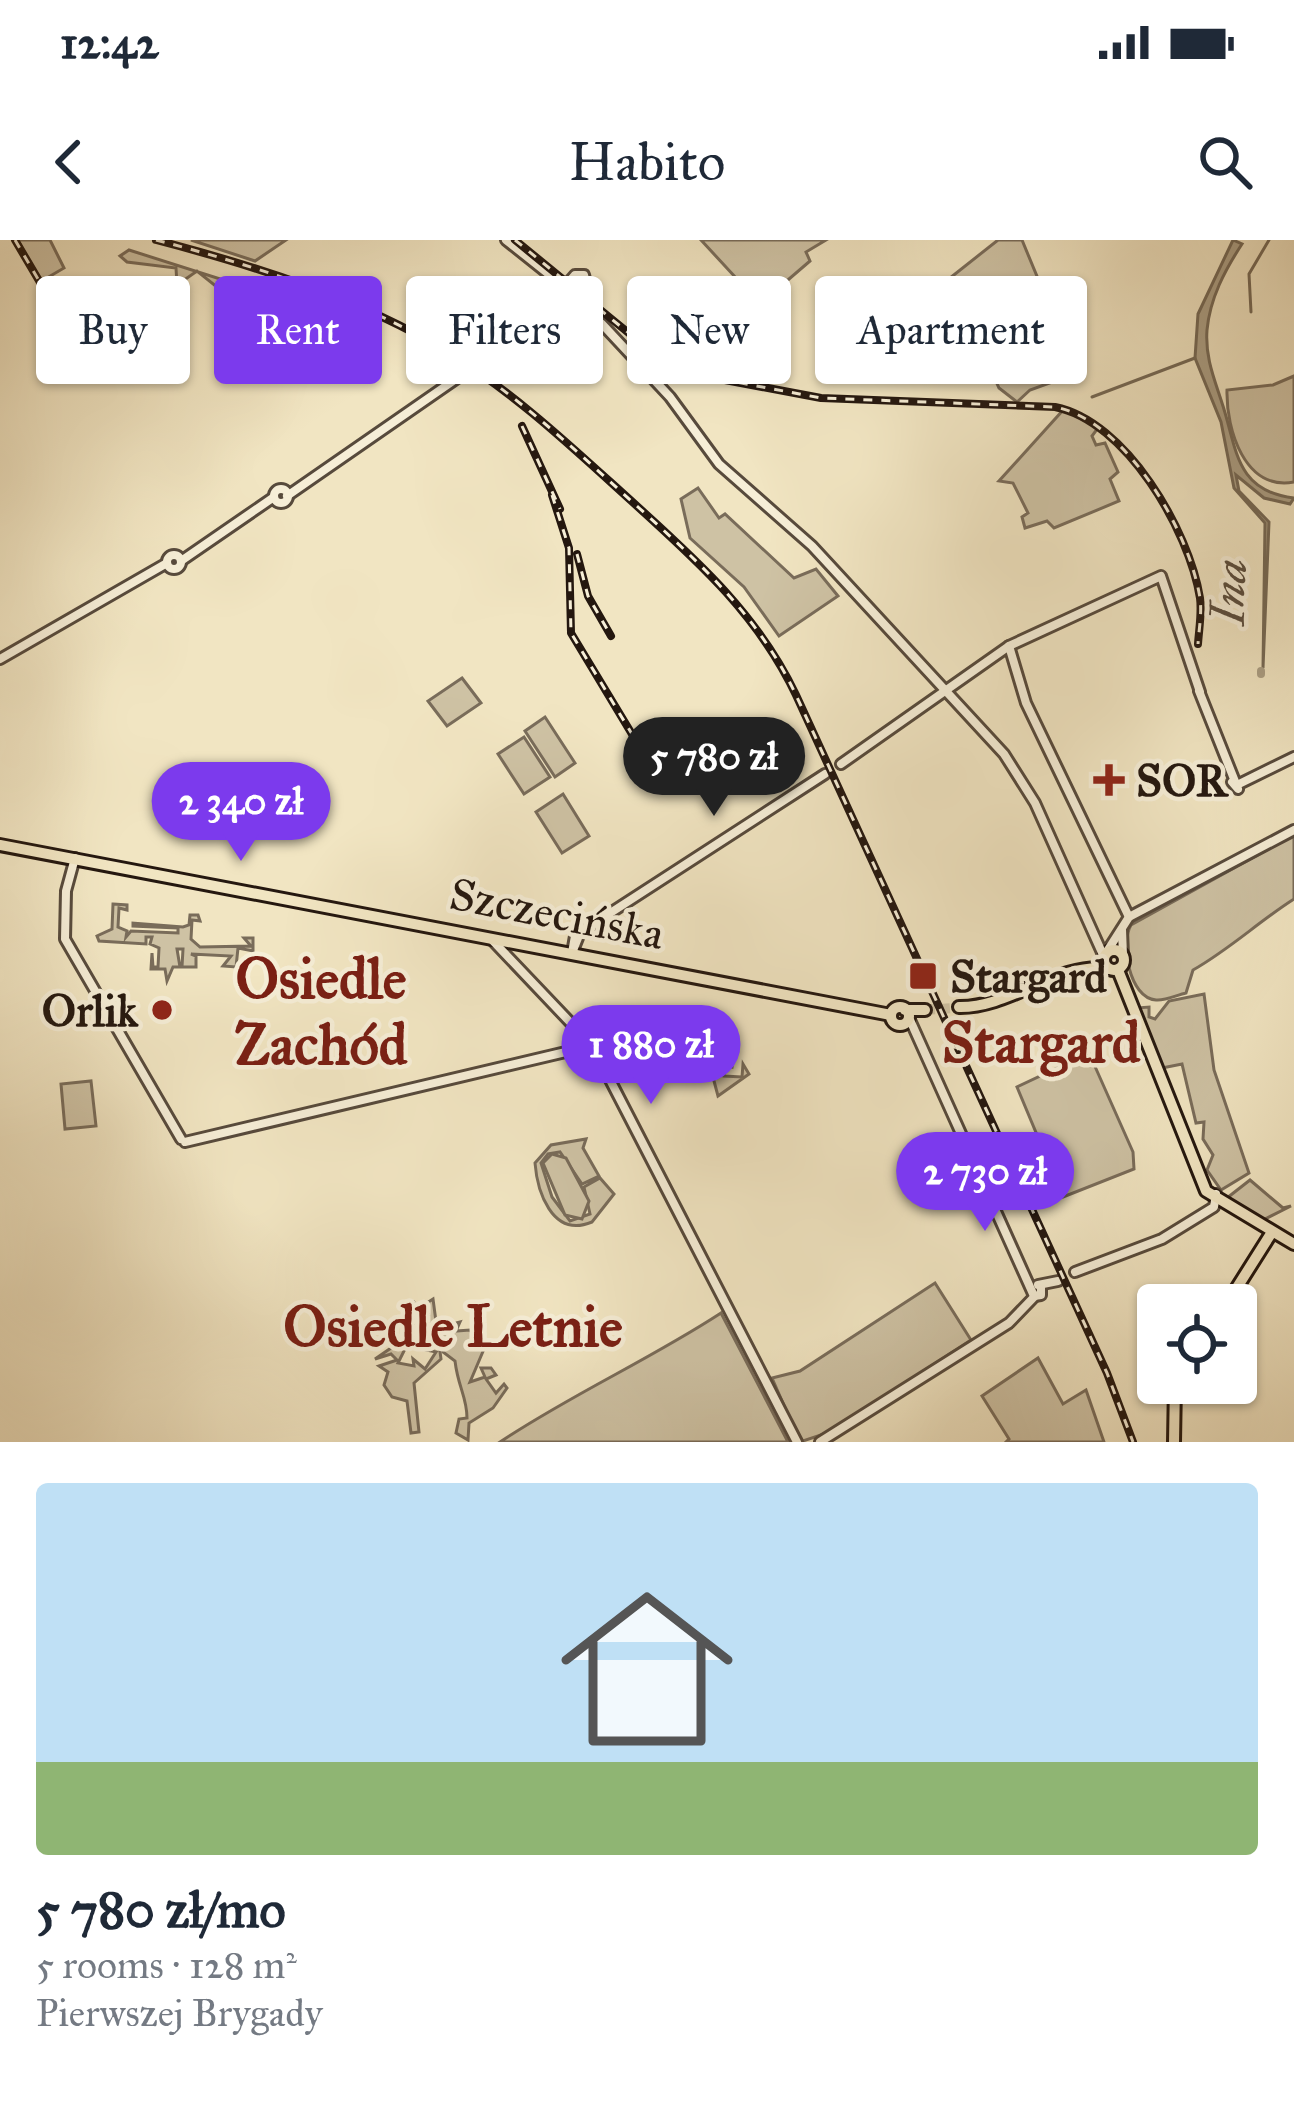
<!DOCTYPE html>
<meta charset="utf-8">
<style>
body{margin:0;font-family:"IM FELL Great Primer",serif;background:#f6f6f7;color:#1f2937;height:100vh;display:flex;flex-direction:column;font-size:45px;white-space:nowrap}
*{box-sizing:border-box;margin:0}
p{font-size:39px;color:#747a83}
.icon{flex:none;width:66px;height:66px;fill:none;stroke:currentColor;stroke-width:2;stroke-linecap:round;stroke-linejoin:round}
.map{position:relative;height:1202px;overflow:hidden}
.drawer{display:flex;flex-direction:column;background:#fff;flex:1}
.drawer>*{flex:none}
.guide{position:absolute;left:36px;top:36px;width:1224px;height:108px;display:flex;gap:24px}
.fabs{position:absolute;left:1137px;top:1044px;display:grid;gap:24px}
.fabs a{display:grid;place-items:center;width:120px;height:120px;border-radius:12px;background:#fff;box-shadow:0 3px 9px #0004;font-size:60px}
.price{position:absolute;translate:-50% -102px;padding:0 27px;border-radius:42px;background:#7c3aed;color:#fff;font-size:39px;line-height:78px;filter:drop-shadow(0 3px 6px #0008)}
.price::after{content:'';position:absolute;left:50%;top:72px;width:36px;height:27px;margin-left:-18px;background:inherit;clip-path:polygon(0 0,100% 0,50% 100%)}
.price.selected{background:#222;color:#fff}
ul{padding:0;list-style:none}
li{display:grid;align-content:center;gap:24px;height:636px;padding:0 36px}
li+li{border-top:3px solid #e0e1e3}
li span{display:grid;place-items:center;height:372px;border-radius:12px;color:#555}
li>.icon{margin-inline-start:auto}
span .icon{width:216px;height:216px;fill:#fffc;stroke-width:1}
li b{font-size:51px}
.tag{padding:0 42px;border-radius:12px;background:#fff;box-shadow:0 3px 9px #0004;font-size:42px;line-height:108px}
.tag.selected{background:#7c3aed;color:#fff}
.status{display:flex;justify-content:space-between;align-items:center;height:84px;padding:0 60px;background:#fff;direction:ltr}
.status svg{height:33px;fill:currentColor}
header{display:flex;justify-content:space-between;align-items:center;height:156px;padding:0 36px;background:#fff;font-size:54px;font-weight:600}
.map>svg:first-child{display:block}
.green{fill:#cec2a4;stroke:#796c5a;stroke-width:3}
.water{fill:#ab9f85;stroke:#756956;stroke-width:3}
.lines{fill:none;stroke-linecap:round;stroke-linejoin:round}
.stream{stroke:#756956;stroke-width:3}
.river{stroke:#ab9f85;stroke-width:8}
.major-tunnel{stroke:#d2c6a7;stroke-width:10;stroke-dasharray:10 5;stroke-linecap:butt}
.minor-casing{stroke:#574a3c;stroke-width:14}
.major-casing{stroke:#24170f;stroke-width:16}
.minor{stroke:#f6eed7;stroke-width:8}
.major{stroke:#f1e5c2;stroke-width:10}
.rail-casing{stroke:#24170f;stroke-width:8}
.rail{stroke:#f6eed7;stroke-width:3;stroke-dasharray:9;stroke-linecap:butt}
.poi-dot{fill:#8f2418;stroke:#f6eed7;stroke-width:4.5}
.labels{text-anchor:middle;stroke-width:9;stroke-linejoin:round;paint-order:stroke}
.poi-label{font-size:45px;font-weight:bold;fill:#24170f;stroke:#f6eed7;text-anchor:start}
.street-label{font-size:45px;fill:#24170f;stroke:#f6eed7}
.water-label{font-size:48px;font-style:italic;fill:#5a4d3e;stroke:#f6eed7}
.district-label{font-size:57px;font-weight:bold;fill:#7a1f14;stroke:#f6eed7}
</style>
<div class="status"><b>12:42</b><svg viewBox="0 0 49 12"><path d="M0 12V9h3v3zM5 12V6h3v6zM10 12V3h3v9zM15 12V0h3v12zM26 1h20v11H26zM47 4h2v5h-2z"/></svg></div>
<header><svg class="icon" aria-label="back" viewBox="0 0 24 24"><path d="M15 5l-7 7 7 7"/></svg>Habito<svg class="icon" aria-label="search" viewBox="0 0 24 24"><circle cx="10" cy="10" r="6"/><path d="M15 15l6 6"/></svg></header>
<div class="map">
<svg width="1294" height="1202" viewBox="0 0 1294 1202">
<rect width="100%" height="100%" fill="#f1e5c2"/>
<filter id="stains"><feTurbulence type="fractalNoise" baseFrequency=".00167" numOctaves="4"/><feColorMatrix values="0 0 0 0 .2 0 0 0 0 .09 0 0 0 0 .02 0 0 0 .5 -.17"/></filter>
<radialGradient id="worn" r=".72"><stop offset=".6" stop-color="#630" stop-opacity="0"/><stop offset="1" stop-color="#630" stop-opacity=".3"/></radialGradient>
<g class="green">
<path d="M18,0H50L64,28L40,42Z"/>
<path d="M191,0H286L255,21Z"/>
<path d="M701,0H826L806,12L810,21L760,64Z"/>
<path d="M998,0H1022L1077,133L1030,150L1017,162L999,148L950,38Z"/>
<path d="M129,10L277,57L283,72L307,79L300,99L290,105L263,64L253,70L247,59L231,69L217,47L197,31L177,45L176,28L127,22L120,16Z"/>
<path d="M475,54L492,66L482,77L485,84L501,73L521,87L483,112L471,97L461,103L423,87Z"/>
<path d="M1294,136V242C1245,251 1226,190 1227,150L1273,145Z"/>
<path d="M1065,168L1098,188L1092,196L1096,205L1105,203L1118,232L1110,239L1119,261L1054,288L1047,281L1025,288L1022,277L1028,273L1013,243L999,241Z"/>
<path d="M698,248L719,278L725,274L794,338L816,329L838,356L779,396L744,347L690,298L681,259Z"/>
<path d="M462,438L481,463L447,486L428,461Z"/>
<path d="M545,477L575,523L555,537L525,491Z"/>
<path d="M524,497L550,537L524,554L498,514Z"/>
<path d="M563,554L589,596L562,613L536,572Z"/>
<path d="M1294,595V659C1258,682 1230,709 1193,730L1186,753C1177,755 1165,761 1156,760C1129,758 1120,703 1131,685Z"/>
<path d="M113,664L127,665V670L119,668L118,687L127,691L126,697L131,691L178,693V688L133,686V683L183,687L189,685L190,675H198L200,681L192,680L191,699L200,707L251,706L244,698H253V711L238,708L236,727L223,726L231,716L191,714L196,716V727H182L183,709H177L180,727H173L167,741L165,729H151L152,713L153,727H158L159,708L150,704L152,697H146V704L99,701L97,696L112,689Z"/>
<path d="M1204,754L1214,830L1249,933L1221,950L1207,930L1213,915L1203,899L1204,882L1196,883L1182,824L1162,828L1136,768L1149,767V777L1155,779L1169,761Z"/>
<path d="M694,802H732L715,804L731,810L698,812L733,814L732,827L711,825L724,827V836L742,837L743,824L749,834L718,856L710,826H694Z"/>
<path d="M1089,813L1133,912L1134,929L1063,957L1017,847Z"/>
<path d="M91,841L96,886L65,889L61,844Z"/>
<path d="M586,899L583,908L599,936L582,944L560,912L548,914L541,923L552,957L570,981L590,974L584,947L600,938L614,954L592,982C551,999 537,949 535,923L551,905Z"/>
<path d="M552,914L566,918L589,961L582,979L565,975L543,923Z"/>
<path d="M1250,940L1283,968L1291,966L1261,981L1227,958Z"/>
<path d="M935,1043L971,1100L830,1192L800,1202L772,1138L800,1131Z"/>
<path d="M433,1059L441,1119L414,1143L419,1192L411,1193L407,1161L392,1157L384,1145L388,1132L379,1126L397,1120L391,1114L375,1119L394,1106L405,1109L398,1123L414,1126L413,1119L425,1129L436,1112L427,1110L432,1107L420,1085L404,1082H414L417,1072L408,1067L414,1062L419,1068Z"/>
<path d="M721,1073L788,1202H500C572,1154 649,1120 721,1073Z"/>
<path d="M460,1082L456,1091L470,1090L484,1109L470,1142L485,1137L481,1128H491L496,1135L486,1139L496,1153L504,1144L507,1148L493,1168L469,1183L468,1200L456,1193L459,1179L467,1178C467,1157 458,1147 455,1121L443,1112L441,1087Z"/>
<path d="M1038,1118L1063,1164L1086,1150L1104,1202H1006L1009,1199L982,1156Z"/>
</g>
<path class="water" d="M1233,0L1242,4C1225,30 1210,58 1207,90C1205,117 1214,138 1222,163C1237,207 1234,251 1294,258L1290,264L1264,258L1236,235L1239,251L1269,282L1263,428L1265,283L1234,248L1221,182L1195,118L1198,74Z"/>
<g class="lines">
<g class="stream">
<path d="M1251,72L1249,34L1269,0"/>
<path d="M1092,157L1195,118"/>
</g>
<path class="river" d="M1261,431V434"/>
<path class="major-tunnel" d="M925,770L952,768"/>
<defs>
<g id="minor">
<path d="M506,0L565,47"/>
<path d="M575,35H584L586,43L564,60L561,51Z"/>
<path d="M570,60L602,84L670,157L719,224L812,306L1004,514L1035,563L1104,717"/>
<path d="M474,125L560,55"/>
<circle cx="281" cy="256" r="7"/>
<path d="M287,256L466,132"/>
<circle cx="174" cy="322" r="7"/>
<path d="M181,321L274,257"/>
<path d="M1009,406L1026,463L1129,677"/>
<path d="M0,419L167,323"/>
<path d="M1199,451L1238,549L1232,542"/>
<path d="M841,524L1009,406L1161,336L1200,452"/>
<path d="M1239,544L1294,517"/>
<path d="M75,618L66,651L65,699L181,899"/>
<path d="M1122,690L1123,716"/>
<path d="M580,693L572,713L575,696L584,690L825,534"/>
<path d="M493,701L586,799"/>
<path d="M1106,713L1129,677L1294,590"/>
<path d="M910,780L1034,1056L1041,1055V1046"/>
<path d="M587,799L611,795L614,834"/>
<path d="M592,805L797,1202"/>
<path d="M185,902L608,802"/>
<path d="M1075,1032L1162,999L1214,967L1216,954"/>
<path d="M1038,1045L1058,1041"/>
<path d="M820,1202L1009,1083L1035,1056"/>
</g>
<g id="major">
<path d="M0,605L891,775"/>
<circle cx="1114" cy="720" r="10"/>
<path d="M1118,730L1206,951L1294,1004"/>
<circle cx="900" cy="776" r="9"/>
<path d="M959,767C1010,768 1058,722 1108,729"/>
<path d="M905,770H925"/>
<path d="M1226,1065L1272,992"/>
<path d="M1174,1202L1175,1143"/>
</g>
</defs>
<use href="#minor" class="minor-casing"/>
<use href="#major" class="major-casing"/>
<use href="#minor" class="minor"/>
<use href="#major" class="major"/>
<defs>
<g id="rail">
<path d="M15,0L87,122"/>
<path d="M156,0C252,25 361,59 446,111C517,154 577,212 638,267C701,324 759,377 796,455L1107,1133L1133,1202"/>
<path d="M515,0L647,108L693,134L821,158L1055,167C1126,181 1189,290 1200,358C1202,373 1199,389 1198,404"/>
<path d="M522,186L560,269"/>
<path d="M552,255L569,308L571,393L653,529"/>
<path d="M577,314L588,356L611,396"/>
</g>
</defs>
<use href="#rail" class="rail-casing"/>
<use href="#rail" class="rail"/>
</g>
<g class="poi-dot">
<path d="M1103 522h12v12h12v12h-12v12h-12v-12h-12v-12h12z"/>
<rect x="908" y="721" width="30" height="30" rx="6"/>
<circle cx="162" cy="770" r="12"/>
</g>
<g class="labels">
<g class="poi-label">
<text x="1136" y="556">SOR</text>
<text x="950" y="752">Stargard</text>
<text x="138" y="786" text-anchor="end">Orlik</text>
</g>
<g class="street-label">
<text transform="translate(557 673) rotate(11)" y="16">Szczecińska</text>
</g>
<g class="water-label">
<text transform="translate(1228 352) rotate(-88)" y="17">Ina</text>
</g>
<g class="district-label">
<text x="321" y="758">Osiedle<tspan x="321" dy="66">Zachód</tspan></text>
<text x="1041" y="822">Stargard</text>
<text x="453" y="1106">Osiedle Letnie</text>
</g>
</g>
<rect width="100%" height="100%" filter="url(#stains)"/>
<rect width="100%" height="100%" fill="url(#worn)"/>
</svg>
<div class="fabs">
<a><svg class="icon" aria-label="locate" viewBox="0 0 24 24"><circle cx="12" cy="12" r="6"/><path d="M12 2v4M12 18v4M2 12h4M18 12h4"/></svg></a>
</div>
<b class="price selected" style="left:714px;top:579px">5 780 zł</b>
<b class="price" style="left:241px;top:624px">2 340 zł</b>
<b class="price" style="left:651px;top:867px">1 880 zł</b>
<b class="price" style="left:985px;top:994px">2 730 zł</b>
<div class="guide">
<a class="tag">Buy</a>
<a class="tag selected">Rent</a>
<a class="tag">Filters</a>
<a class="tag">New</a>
<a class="tag">Apartment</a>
</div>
</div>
<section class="drawer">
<ul>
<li><span style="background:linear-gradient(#bfe0f5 75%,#8fb573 0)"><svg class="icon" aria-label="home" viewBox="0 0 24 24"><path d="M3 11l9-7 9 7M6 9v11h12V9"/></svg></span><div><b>5 780 zł/mo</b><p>5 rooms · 128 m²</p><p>Pierwszej Brygady</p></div></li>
</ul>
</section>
